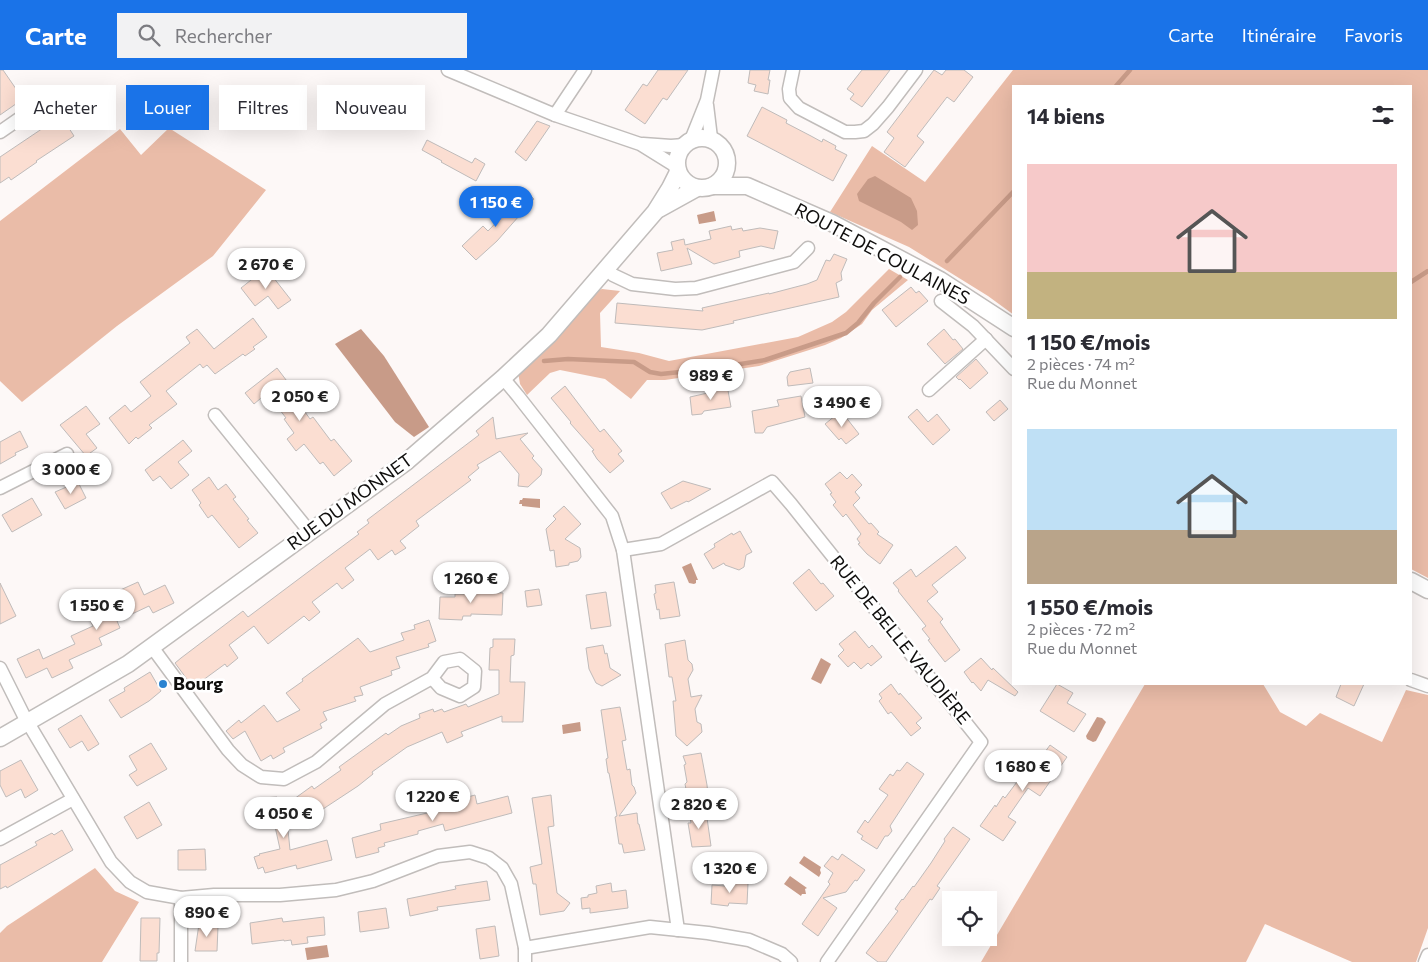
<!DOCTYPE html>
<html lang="fr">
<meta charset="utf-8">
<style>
body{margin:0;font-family:Commissioner,sans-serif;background:#f2f2f3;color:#2b2b33;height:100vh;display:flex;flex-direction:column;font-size:19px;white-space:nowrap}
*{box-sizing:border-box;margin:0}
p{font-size:16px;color:#7c7c81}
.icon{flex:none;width:28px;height:28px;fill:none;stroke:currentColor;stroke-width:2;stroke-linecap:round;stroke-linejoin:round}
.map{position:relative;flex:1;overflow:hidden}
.details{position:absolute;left:1012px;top:15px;width:400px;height:600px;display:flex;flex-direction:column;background:#fff;border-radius:0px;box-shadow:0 5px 20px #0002}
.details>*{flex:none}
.guide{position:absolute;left:15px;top:15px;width:475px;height:45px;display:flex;gap:10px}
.fabs{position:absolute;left:942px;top:821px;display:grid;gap:10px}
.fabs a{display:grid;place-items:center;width:55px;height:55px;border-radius:0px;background:#fff;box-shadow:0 5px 20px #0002;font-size:25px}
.price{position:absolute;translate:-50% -42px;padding:0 11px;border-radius:18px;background:#fff;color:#222;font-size:16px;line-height:32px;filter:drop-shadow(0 1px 2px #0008)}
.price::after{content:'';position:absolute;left:50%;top:30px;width:15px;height:11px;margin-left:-8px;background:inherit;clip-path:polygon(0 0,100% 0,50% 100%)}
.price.active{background:#1a73e8;color:#fff}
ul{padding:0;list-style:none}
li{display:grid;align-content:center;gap:10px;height:265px;padding:0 15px}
li span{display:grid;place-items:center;height:155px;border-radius:0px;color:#555}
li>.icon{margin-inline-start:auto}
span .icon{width:90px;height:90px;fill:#fffc;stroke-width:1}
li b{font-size:21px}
h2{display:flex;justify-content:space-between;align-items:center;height:60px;padding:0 15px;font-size:21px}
.tag{padding:0 18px;border-radius:0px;background:#fff;box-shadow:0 5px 20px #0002;font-size:18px;line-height:45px}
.tag.active{background:#1a73e8;color:#fff}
header{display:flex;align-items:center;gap:30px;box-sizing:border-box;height:70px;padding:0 25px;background:#1a73e8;color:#fff}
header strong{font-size:24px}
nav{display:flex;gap:28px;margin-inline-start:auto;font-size:18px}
.search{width:350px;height:45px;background:#f2f2f3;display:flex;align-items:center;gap:12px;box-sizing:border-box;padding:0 18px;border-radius:0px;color:#7c7c81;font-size:19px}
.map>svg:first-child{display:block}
.green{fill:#eabca8}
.water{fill:#c89b88}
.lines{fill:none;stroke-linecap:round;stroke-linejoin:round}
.stream{stroke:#c89b88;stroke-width:4.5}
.building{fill:#fbded2;stroke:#bfbbba}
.minor-casing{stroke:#c1bdbb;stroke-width:15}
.tertiary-casing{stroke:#c1bdbb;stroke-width:19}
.minor{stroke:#fff;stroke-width:12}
.tertiary{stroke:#fff;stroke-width:16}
.poi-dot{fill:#2a83d1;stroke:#fff;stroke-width:2}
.labels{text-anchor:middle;stroke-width:5;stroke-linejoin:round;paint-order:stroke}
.street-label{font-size:18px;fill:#0f0e0d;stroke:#fff}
.poi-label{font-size:18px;font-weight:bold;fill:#0f0e0d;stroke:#fff;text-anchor:start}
</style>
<header>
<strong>Carte</strong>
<div class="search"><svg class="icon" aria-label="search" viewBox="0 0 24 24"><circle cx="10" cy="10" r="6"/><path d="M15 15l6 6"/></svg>Rechercher</div>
<nav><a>Carte</a><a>Itinéraire</a><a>Favoris</a></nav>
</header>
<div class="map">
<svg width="1428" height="892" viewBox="0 0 1428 892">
<rect width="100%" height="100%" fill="#fdf8f7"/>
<g class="green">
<path d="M1013,0H1428V508L1411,499V16H1014V245L988,226L909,177L830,142L872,76L925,112Z"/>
<path d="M169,58L266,120L213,186L117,256L22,332L0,311V151L120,59L141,85Z"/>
<path d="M889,199L908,210L872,240L862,254L841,268L825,275L759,296L665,310H647L631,329L605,309L560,300L550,303L527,325L520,314L518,302L589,224L602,219L620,221L600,243L601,277L639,283L669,291L798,267L832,252L846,242Z"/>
<path d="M1145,614H1263L1280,642L1306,656L1320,643L1382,672L1406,620L1428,625V858L1416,892H1352L1265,854L1246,892H981Z"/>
<path d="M95,798L115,821L139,832L102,892H0V863L7,856Z"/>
</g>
<g class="water">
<path d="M875,106L911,128L917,141L918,155L912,160L901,152L859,131L857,124L868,109Z"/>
<path d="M714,141L716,151L699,154L697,145Z"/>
<path d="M361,259L384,286L429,357L414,367L395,352L335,274Z"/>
<path d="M523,428L540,429V438L522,436V434H519L520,430H522Z"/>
<path d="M691,493L698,510H696V513L694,514L689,513L682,497Z"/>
<path d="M821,588L831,594L821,614L811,609Z"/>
<path d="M1097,647L1102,648L1106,652L1096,671L1093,672L1087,669L1086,666Z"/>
<path d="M580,652L581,661L563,664L562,655Z"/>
<path d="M804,786L821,797L820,800L821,803L819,807L799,793Z"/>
<path d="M790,806L807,818L805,819L806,824H802L801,826L784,814Z"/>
<path d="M327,875L329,887L307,890L305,878Z"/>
</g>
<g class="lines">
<g class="stream">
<path d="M1116,16L1130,0"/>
<path d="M947,191L1014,121"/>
<path d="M1411,212L1428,201"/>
<path d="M544,291L568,289L634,292L650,302L661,304L709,299L765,290L846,263L858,253L874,233L900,207"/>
</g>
</g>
<g class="building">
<path d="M0,0H3L23,29L0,45Z"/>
<path d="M658,0H688L667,30L663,28L645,54L625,40L643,14L647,16Z"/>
<path d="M750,0H770L768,10H770L768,24L754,21L756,15L748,13Z"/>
<path d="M862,0H890L862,37L850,29L854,24L847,19Z"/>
<path d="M934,0L942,5L946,0H964L973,7L954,32L947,27L917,66L924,72L905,97L884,82L894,68L887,62Z"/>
<path d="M762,37L787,50L786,53L811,66L822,72L823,69L836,76L835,79L847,85L833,111L747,66Z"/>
<path d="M61,46L74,66L36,91L37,92L11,110L9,107L0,113V87Z"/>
<path d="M537,51L550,56L526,91L515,82Z"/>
<path d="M427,70L472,93L475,88L485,94L476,111L441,92L442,91L422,80Z"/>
<path d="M526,121L534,129L497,171L476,190L462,176L483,156L488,161Z"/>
<path d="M731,156L732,160L742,158L743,161L760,158L778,161L774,179L761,176L739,181L740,187L714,194L687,178L692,194L661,201L657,183L673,180L671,172L684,169L685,175L711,169L709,161Z"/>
<path d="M834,184L847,189L841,203L842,210L836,213L839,227L733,251L734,253L702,260L615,253L617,233L703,241L702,238L769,223V224L807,214L817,210L826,190L830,191Z"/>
<path d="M266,198L291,230L278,239L268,226L255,236L241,218Z"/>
<path d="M911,217L916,223L919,221L928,231L896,257L882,240Z"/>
<path d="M253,248L267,267L253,277L255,279L245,286L243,284L215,304L207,295L203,298L200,294L166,321L177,334L149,355L152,358L138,369L136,367L129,374L109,348L125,335L131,342L151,326L140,312L190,273L186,267L197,259L214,279Z"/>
<path d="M944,259L953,270L955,269L963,279L945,294L927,274Z"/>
<path d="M976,289L988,303L970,319L960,309L959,310L956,307Z"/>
<path d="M277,298L296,323L293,325L310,349L313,347L331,371L334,369L352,391L334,406L323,392L320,394L304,374L296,381L287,369L294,363L284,349L286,348L267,323L254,334L245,323Z"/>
<path d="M810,298L813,313L788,316L787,307L790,302Z"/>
<path d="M727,315L731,337L704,341L702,344L692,345L690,327L712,322L711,317Z"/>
<path d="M565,316L600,362L604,359L622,381L618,384L624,391L610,403L597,389L592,381L594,380L570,353L571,352L551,328Z"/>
<path d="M801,326L805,347L767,357L763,363H755L752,341L779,336L777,330Z"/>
<path d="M1000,330L1008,339L994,351L986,342Z"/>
<path d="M86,336L100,354L86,364L97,378L86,386L60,355Z"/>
<path d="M917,339L928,352L937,344L950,360L933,375L908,347Z"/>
<path d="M841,341L859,364L846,374L841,368L839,370L825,354Z"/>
<path d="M493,347L496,369L528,363L520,369L534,386L532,388L542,399L541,405L528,417L518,416L519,404L500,381L477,395L479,398L468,407L471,410L416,451L419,456L400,471L406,478L395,485L392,480L378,490L370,479L345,498L354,510L342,519L337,513L312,532L320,542L309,551L304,546L268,574L254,556L229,575L238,588L227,597L225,594L199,613L198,611L192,616L175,593L181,588L243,541L248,547L336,481L359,464L357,462L369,453L367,450L479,365L476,361Z"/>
<path d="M20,361L28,377L15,383L16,385L0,394V372Z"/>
<path d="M183,370L192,381L178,392L189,405L171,419L160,406L153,411L145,400Z"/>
<path d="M840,402L847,409L852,404L862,415L855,422L860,428L853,435L869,454L871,453L879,462L877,464L893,475L880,494L867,484L858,474L860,473L857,469L861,464L846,444L843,447L833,435L836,432L830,424L832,423L825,414Z"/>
<path d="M209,407L218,420L226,414L236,427L233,429L249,449L247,450L258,463L239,478L212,445L208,448L199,435L201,433L192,420Z"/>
<path d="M683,411L711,419L688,432L687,431L671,439L661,423Z"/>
<path d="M78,412L86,428L65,439L55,422Z"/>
<path d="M32,428L42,445L12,462L2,445Z"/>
<path d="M564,436L581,454L565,469L580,478L581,487L578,491L569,493V495L556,497L554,480L550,481L546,459L556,449L553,446Z"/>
<path d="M740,461L752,482L746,485L744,497L739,500L725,495L724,493L713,499L704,484L715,477L714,474L732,463L733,465Z"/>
<path d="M956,476L966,488L932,515L938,522L927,531L943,549L940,552L960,580L945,592L928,570L930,569L922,559L926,556L898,521L899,520L893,513L911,499L916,507Z"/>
<path d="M809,499L821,514L823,513L834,526L816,541L793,513Z"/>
<path d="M138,512L144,525L165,515L174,533L153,543L149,536L117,551L120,558L99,568L102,575L69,590L73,598L52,608L47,598L26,608L17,589L39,579L43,589L75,574L71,566L93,556L90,550L124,534L118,521Z"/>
<path d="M674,512L680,546L660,549L659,539L657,540L654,524L656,523L655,515Z"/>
<path d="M0,513L16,546L0,554Z"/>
<path d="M464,518L488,519V522L503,523L502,545L471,544V546H463L462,550L439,549L440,527H455V524H464Z"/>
<path d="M539,519L542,535L527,537L525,521Z"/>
<path d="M606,522L611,556L591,559L586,525Z"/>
<path d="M429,550L436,571L428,574L429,577L396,587L400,598L391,601L392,605L360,617L363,625L354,627L356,631L323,642L327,650L320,654L322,658L283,678L285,682L273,689L271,685L261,691L245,661L233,669L226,661L239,650L241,653L264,635L277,652L300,640L286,623L303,611L302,609L358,568L370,582L404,570L401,563L415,559L414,555Z"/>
<path d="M855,561L869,578L872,575L882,587L871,596L868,593L861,599L854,592L848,597L838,586L844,580L839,574Z"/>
<path d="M493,569H515L514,585L511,586L510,612H525L523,652H502V646L461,662L463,666L447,673L442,662L407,677L372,702L373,704L358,716L320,741L318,738L306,746L294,729L312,716L314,719L341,700L339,697L386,663L388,665L401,656L420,648L419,644L433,639L434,642L442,639L444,642L466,634L468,637L499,624V600H489L490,578L493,577Z"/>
<path d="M685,570L688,590L692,594L693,600L688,609L691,627L702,625L695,639L697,652L701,654L702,662L687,676L676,666L673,631H676L672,607H669L665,574Z"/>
<path d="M603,575L605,584L607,583L610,598L621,605L602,616L596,613L589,599L586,578Z"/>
<path d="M981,588L992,600L993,598L1018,622L1015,626L988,610L981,621L973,612L972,613L964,602Z"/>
<path d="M150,602L161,621L149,631L121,648L109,630L125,621L124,618Z"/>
<path d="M891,614L899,625L900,623L922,648L916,653L921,658L911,666L891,642L888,644L879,631L882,628L879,624Z"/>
<path d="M1057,614L1073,623L1067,633L1086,644L1074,662L1040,641Z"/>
<path d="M1341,614H1364L1354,636L1336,627Z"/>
<path d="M620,637L626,670L622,671L627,700L630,699L632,715L634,717L636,723L619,746L637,743L638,754H639L645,780L624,783L622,774H619L615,747L617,746L609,703H608L606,689L608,688L601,640Z"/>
<path d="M81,645L99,674L88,681L82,671L70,678L58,659Z"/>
<path d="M151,673L167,699L137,716L129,705L137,700L129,686Z"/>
<path d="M1050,675L1067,687L1040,726L1028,718L1008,747L1016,752L1003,771L980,756L995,735L996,737L1003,726L1005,728L1028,697L1032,700Z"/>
<path d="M701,683L707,715L710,743L686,719L685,714L687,712L684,695L686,694L683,686Z"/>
<path d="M21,690L38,720L25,728L21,719L6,727L0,715V701Z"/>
<path d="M907,692L924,704L890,756L892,761L888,766H885L877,779L861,769L863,766L857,762L865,750L868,753L888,725L879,719L890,704L893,706L897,700L900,701Z"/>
<path d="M475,725L477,734L508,726L512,743L445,761L443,754L418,761V764L384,773L385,776L378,778L379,782L356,788L352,768L381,760L380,754L440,740L439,735Z"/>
<path d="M551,725L554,756L548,757L557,823L570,833L564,841L540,845L536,814H533L530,797L542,794L532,728Z"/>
<path d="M277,727V731L285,730L290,780L327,770L332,790L297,799L296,795L265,803L263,797L258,799L254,787L260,785L259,784L280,779L274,752L249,754L248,733L262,732V728Z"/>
<path d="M149,732L162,755L137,769L124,747Z"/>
<path d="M706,741L711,776L692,777L688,753H691L689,743Z"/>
<path d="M953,757L970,769L937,816L940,818L932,830L930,829L886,892H878L866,883L898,841L895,839L902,829L903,830L913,816L914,817L931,793L945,771L944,769Z"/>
<path d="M62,760L73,780L7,818L6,816L0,819V795L37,775L35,772L52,763L54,765Z"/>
<path d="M205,779L206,800H178V780Z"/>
<path d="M842,784L865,800L857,811L855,810L846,822L823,828L837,838L818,866L802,854L830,814L828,812L833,803L824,796L832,786L838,790Z"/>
<path d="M487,811L490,830L437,837L438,840L410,846L407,829L456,819L455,816Z"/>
<path d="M611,813L612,822L626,820L628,838L590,843V838L582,839L581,828L588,827V825L597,823L596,816Z"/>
<path d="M725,813H748L747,834L729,833L728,836L711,834L712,815L725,816Z"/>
<path d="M386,838L389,858L360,862L358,842Z"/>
<path d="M324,847L325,865L307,867L308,873L292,875L291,870L284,871V870L252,874L250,853L282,848L283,852Z"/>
<path d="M141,848H160L159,883H157V891H140Z"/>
<path d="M199,854L218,856L217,881H195Z"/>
<path d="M495,856L499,886L480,889L476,859Z"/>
</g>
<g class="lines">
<defs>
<g id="minor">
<path d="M448,0L555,45L640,74L677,97"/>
<path d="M793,0L789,19L790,28L799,38L845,62H855L864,61L873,54L888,37L916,0"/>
<path d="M707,35L711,68"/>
<path d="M555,45L585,0"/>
<path d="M0,62L29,42"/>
<path d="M691,70L707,30L713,0"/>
<path d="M643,74L671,76L684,75"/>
<path d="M606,198L613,205L632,214L675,219L696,218L794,192L808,178"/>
<path d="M941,231L973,256L1014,299"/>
<path d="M503,308L518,326L612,446L623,480L678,860"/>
<path d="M929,320L986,269"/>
<path d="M215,345L309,461"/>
<path d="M0,418L67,384"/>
<path d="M623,480L661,474L772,412L791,434L981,672L827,892"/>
<path d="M152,577L228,680L242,695L261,707L284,709L316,692L385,634L432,608L444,592L460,589L475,601L474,617L460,626L441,618L432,608"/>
<path d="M0,598L24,646L111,792L130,812L147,822L181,828L214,825H280L336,820L373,811L438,786L470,782L489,788L502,798L511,814L525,878V892"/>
<path d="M1411,610L1428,616"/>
<path d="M0,769L73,729"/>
<path d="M525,878L650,857L708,863L749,870L782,884L791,892"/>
<path d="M181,892V828"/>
<path d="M1425,892L1428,885"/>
</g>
<g id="tertiary">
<circle cx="702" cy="93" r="25"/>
<path d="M713,116H747L832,153L940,210L1014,258"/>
<path d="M659,139L697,118"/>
<path d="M1411,511L1428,520"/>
<path d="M0,668L128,594L406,392L503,308L549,265L655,142L670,118L678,102"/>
</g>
</defs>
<use href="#minor" class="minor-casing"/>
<use href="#tertiary" class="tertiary-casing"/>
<use href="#minor" class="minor"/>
<use href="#tertiary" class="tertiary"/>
</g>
<circle class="poi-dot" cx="163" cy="614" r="5"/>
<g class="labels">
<g class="street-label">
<text transform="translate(882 184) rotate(28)" y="6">ROUTE DE COULAINES</text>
<text transform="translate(350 432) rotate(-36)" y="6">RUE DU MONNET</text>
<text transform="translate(900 570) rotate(51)" y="6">RUE DE BELLE VAUDIÈRE</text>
</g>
<g class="poi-label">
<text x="173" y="620">Bourg</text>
</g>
</g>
</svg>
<div class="fabs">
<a><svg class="icon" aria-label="locate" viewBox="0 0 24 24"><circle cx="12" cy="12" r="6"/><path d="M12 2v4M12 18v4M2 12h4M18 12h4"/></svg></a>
</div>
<b class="price active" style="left:496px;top:158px">1 150 €</b>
<b class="price" style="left:266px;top:220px">2 670 €</b>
<b class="price" style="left:711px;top:331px">989 €</b>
<b class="price" style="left:300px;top:352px">2 050 €</b>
<b class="price" style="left:842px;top:358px">3 490 €</b>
<b class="price" style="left:71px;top:425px">3 000 €</b>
<b class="price" style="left:471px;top:534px">1 260 €</b>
<b class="price" style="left:97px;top:561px">1 550 €</b>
<b class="price" style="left:1023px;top:722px">1 680 €</b>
<b class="price" style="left:433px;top:752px">1 220 €</b>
<b class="price" style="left:699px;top:760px">2 820 €</b>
<b class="price" style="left:284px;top:769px">4 050 €</b>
<b class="price" style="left:730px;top:824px">1 320 €</b>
<b class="price" style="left:207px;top:868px">890 €</b>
<div class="guide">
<a class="tag">Acheter</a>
<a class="tag active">Louer</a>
<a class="tag">Filtres</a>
<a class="tag">Nouveau</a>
</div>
<section class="details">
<h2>14 biens<svg class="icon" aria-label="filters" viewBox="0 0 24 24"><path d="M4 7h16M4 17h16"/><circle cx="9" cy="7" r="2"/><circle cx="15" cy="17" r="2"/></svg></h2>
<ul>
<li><span style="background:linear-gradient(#f6c9c9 70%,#c2b280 0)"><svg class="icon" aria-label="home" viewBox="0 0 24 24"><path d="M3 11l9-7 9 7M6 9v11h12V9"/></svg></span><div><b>1 150 €/mois</b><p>2 pièces · 74 m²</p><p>Rue du Monnet</p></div></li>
<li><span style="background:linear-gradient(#bfe0f5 65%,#b9a48a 0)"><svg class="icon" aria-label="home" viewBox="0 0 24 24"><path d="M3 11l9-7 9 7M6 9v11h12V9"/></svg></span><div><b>1 550 €/mois</b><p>2 pièces · 72 m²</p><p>Rue du Monnet</p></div></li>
</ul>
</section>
</div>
